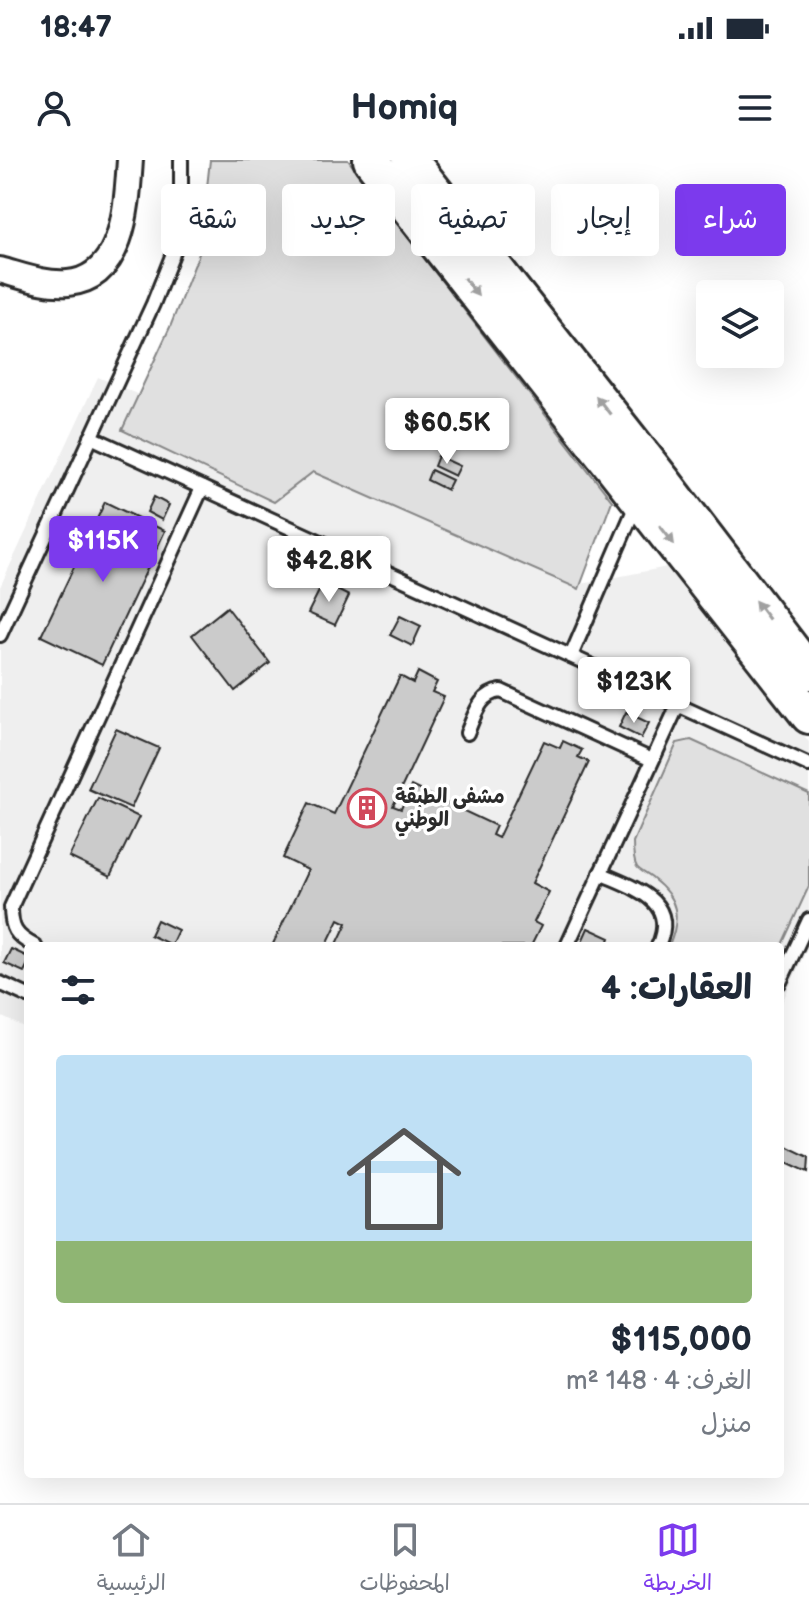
<!DOCTYPE html>
<html lang="ar">
<meta charset="utf-8">
<style>
body{margin:0;font-family:"Balsamiq Sans","Playpen Sans Arabic",sans-serif;background:#f2f2f3;color:#1f2937;direction:rtl;height:100vh;display:flex;flex-direction:column;font-size:30px;white-space:nowrap}
*{box-sizing:border-box;margin:0}
p{font-size:26px;color:#747a83}
.icon{flex:none;width:44px;height:44px;fill:none;stroke:currentColor;stroke-width:2;stroke-linecap:round;stroke-linejoin:round}
.map{position:relative;flex:1;overflow:hidden;direction:ltr}
.panel{position:absolute;left:24px;top:782px;width:760px;height:536px;display:flex;flex-direction:column;background:#fff;border-radius:8px;box-shadow:0 8px 32px #0002;direction:rtl}
.panel>*{flex:none}
.hud{position:absolute;left:24px;top:24px;width:762px;height:72px;direction:rtl;display:flex;gap:16px}
.controls{position:absolute;left:696px;top:120px;display:grid;gap:16px}
.controls a{display:grid;place-items:center;width:88px;height:88px;border-radius:8px;background:#fff;box-shadow:0 8px 32px #0002;font-size:40px}
.price{position:absolute;translate:-50% -68px;padding:0 18px;border-radius:8px;background:#fff;color:#222;font-size:26px;line-height:52px;filter:drop-shadow(0 2px 4px #0008)}
.price::after{content:'';position:absolute;left:50%;top:48px;width:24px;height:18px;margin-left:-12px;background:inherit;clip-path:polygon(0 0,100% 0,50% 100%)}
.price.current{background:#7c3aed;color:#fff}
ul{padding:0;list-style:none}
li{display:grid;align-content:center;gap:16px;height:424px;padding:0 32px}
li+li{border-top:2px solid #e0e1e3}
li span{display:grid;place-items:center;height:248px;border-radius:8px;color:#555}
li>.icon{margin-inline-start:auto}
span .icon{width:144px;height:144px;fill:#fffc;stroke-width:1}
li b{font-size:34px}
h2{display:flex;justify-content:space-between;align-items:center;height:96px;padding:0 32px;font-size:34px}
.tag{padding:0 28px;border-radius:8px;background:#fff;box-shadow:0 8px 32px #0002;font-size:28px;line-height:72px}
.tag.current{background:#7c3aed;color:#fff}
.status{display:flex;justify-content:space-between;align-items:center;height:56px;padding:0 40px;background:#fff;direction:ltr}
.status svg{height:22px;fill:currentColor}
header{display:flex;justify-content:space-between;align-items:center;height:104px;padding:0 32px;background:#fff;font-size:36px;font-weight:700}
.dock{display:flex;justify-content:space-around;align-items:center;height:112px;border-top:2px solid #e0e1e3;background:#fff;font-size:22px;color:#747a83}
.dock a{display:grid;justify-items:center;gap:4px}
.dock .current{color:#7c3aed}
.map>svg:first-child{display:block}
.built{fill:#efefef}
.green{fill:#e0e0e0;stroke:#868686;stroke-width:2}
.building{fill:#cbcbcb;stroke:#2b2b2b;stroke-width:2}
.lines{fill:none;stroke-linecap:round;stroke-linejoin:round}
.service-casing{stroke:#2b2b2b;stroke-width:18}
.minor-casing{stroke:#2b2b2b;stroke-width:30}
.secondary-casing{stroke:#2b2b2b;stroke-width:40}
.service{stroke:#fff;stroke-width:12}
.minor{stroke:#fff;stroke-width:24}
.secondary{stroke:#fff;stroke-width:34}
.oneway{fill:#a0a0a0}
.labels{text-anchor:middle;stroke-width:7;stroke-linejoin:round;paint-order:stroke}
.poi-label{font-size:20px;font-weight:bold;fill:#2b2b2b;stroke:#fff;text-anchor:start}
</style>
<div class="status"><b>18:47</b><svg viewBox="0 0 49 12"><path d="M0 12V9h3v3zM5 12V6h3v6zM10 12V3h3v9zM15 12V0h3v12zM26 1h20v11H26zM47 4h2v5h-2z"/></svg></div>
<header><svg class="icon" aria-label="menu" viewBox="0 0 24 24"><path d="M4 6h16M4 12h16M4 18h16"/></svg>Homiq<svg class="icon" aria-label="person" viewBox="0 0 24 24"><circle cx="12" cy="8" r="4"/><path d="M4 21q1-7 8-7t8 7"/></svg></header>
<div class="map">
<svg width="809" height="1343" viewBox="0 0 809 1343">
<rect width="100%" height="100%" fill="#fff"/>
<filter id="ink" filterUnits="userSpaceOnUse"><feTurbulence type="fractalNoise" baseFrequency=".0125" numOctaves="2"/><feDisplacementMap in="SourceGraphic" scale="16" xChannelSelector="R" yChannelSelector="G"/><feConvolveMatrix kernelMatrix="1 2 1 2 8 2 1 2 1" color-interpolation-filters="sRGB"/></filter>
<g filter="url(#ink)">
<path class="built" d="M98,217L571,426L672,406L809,582V784L780,847V786H28V869L0,856V427Z"/>
<g class="green">
<path d="M210,0H348L612,341L579,429L313,312L274,342L122,270L170,167L200,91Z"/>
<path d="M691,580L809,634V726L780,789V786H669C681,757 678,738 653,719C649,715 641,712 637,707C633,701 633,690 633,682L677,583Z"/>
</g>
<g class="building">
<path d="M438,296L460,306L455,316L434,306Z"/>
<path d="M431,310L452,320L447,330L427,320Z"/>
<path d="M154,337L169,345L162,360L147,352Z"/>
<path d="M105,342L165,371L102,505L41,476Z"/>
<path d="M323,423L349,436L335,465L308,453Z"/>
<path d="M227,447L270,503L235,531L192,475Z"/>
<path d="M400,456L421,466L412,486L390,475Z"/>
<path d="M418,512L437,522L432,532L444,537L393,646L401,649L411,626L496,666L492,675L498,678L544,581L560,588L563,581L582,590L578,597L589,602L532,723L549,732L534,762L541,766L531,786H336L347,763L339,759L326,786H272L308,710L283,698L309,643L334,654L400,516L413,523Z"/>
<path d="M626,552L649,563L641,578L619,567Z"/>
<path d="M116,569L159,588L131,648L88,629Z"/>
<path d="M98,638L139,657L110,717L69,697Z"/>
<path d="M157,760L178,770L171,785L150,775Z"/>
<path d="M588,768L610,778L607,786H580Z"/>
<path d="M11,789L28,797V804L24,812L4,803Z"/>
<path d="M780,983L809,997L808,1012L780,999Z"/>
</g>
<g class="lines">
<defs>
<g id="service">
<path d="M91,277L809,605"/>
<path d="M0,475L153,144L174,91L181,30V0"/>
<path d="M571,496L636,345"/>
<path d="M467,573C475,555 479,534 501,531L652,600"/>
<path d="M600,713C633,728 679,740 658,786"/>
<path d="M35,786C15,776 11,768 11,747L202,328"/>
<path d="M567,786L678,545"/>
<path d="M780,822L809,760"/>
<path d="M0,823L28,836"/>
</g>
<path id="minor" d="M0,110C22,116 45,125 68,123C125,118 127,42 130,0"/>
<g id="secondary">
<path d="M371,0L809,556"/>
<path d="M410,0L664,322L809,512"/>
</g>
</defs>
<use href="#service" class="service-casing"/>
<use href="#minor" class="minor-casing"/>
<use href="#secondary" class="secondary-casing"/>
<use href="#service" class="service"/>
<use href="#minor" class="minor"/>
<use href="#secondary" class="secondary"/>
</g>
<defs><path id="oneway-solid" d="M-6-.8H1V-3.2L6.5 0L1 3.2V.8H-6Z" transform="scale(2)"/></defs>
<g class="oneway">
<use href="#oneway-solid" transform="translate(471 127) rotate(52)"/>
<use href="#oneway-solid" transform="translate(603 245) rotate(-128)"/>
<use href="#oneway-solid" transform="translate(667 375) rotate(52)"/>
<use href="#oneway-solid" transform="translate(762 450) rotate(-127)"/>
</g>
</g>
<defs>
<symbol id="building-ring" viewBox="-11 -11 22 22"><circle r="9.5" fill="#fff" stroke="#d1495b" stroke-width="1.5"/><path d="M-4-6H4V6H1V3H-1V6H-4ZM-2.5-4.3h1.7v1.8h-1.7ZM.8-4.3h1.7v1.8H.8ZM-2.5-1h1.7V.8h-1.7ZM.8-1h1.7V.8H.8Z" fill="#d1495b"/></symbol>
</defs>
<g fill-rule="evenodd">
<use href="#building-ring" x="345" y="626" width="44" height="44"/>
</g>
<g class="labels">
<g class="poi-label">
<text x="395" y="643">مشفى الطبقة<tspan x="395" dy="23">الوطني</tspan></text>
</g>
</g>
</svg>
<div class="controls">
<a><svg class="icon" aria-label="layers" viewBox="0 0 24 24"><path d="M12 4l9 5-9 5-9-5zM3 14l9 5 9-5"/></svg></a>
</div>
<b class="price" style="left:447px;top:306px">$60.5K</b>
<b class="price current" style="left:103px;top:424px">$115K</b>
<b class="price" style="left:329px;top:444px">$42.8K</b>
<b class="price" style="left:634px;top:565px">$123K</b>
<div class="hud">
<a class="tag current">شراء</a>
<a class="tag">إيجار</a>
<a class="tag">تصفية</a>
<a class="tag">جديد</a>
<a class="tag">شقة</a>
</div>
<section class="panel">
<h2>العقارات: 4<svg class="icon" aria-label="filters" viewBox="0 0 24 24"><path d="M4 7h16M4 17h16"/><circle cx="9" cy="7" r="2"/><circle cx="15" cy="17" r="2"/></svg></h2>
<ul>
<li><span style="background:linear-gradient(#bfe0f5 75%,#8fb573 0)"><svg class="icon" aria-label="home" viewBox="0 0 24 24"><path d="M3 11l9-7 9 7M6 9v11h12V9"/></svg></span><div><b>$115,000</b><p>الغرف: 4 · 148 m²</p><p>منزل</p></div></li>
</ul>
</section>
</div>
<nav class="dock">
<a class="current"><svg class="icon" aria-label="map" viewBox="0 0 24 24"><path d="M3 6l6-2 6 2 6-2v14l-6 2-6-2-6 2zM9 4v14M15 6v14"/></svg>الخريطة</a>
<a><svg class="icon" aria-label="saved" viewBox="0 0 24 24"><path d="M7 4h10v16l-5-4-5 4z"/></svg>المحفوظات</a>
<a><svg class="icon" aria-label="home" viewBox="0 0 24 24"><path d="M3 11l9-7 9 7M6 9v11h12V9"/></svg>الرئيسية</a>
</nav>
